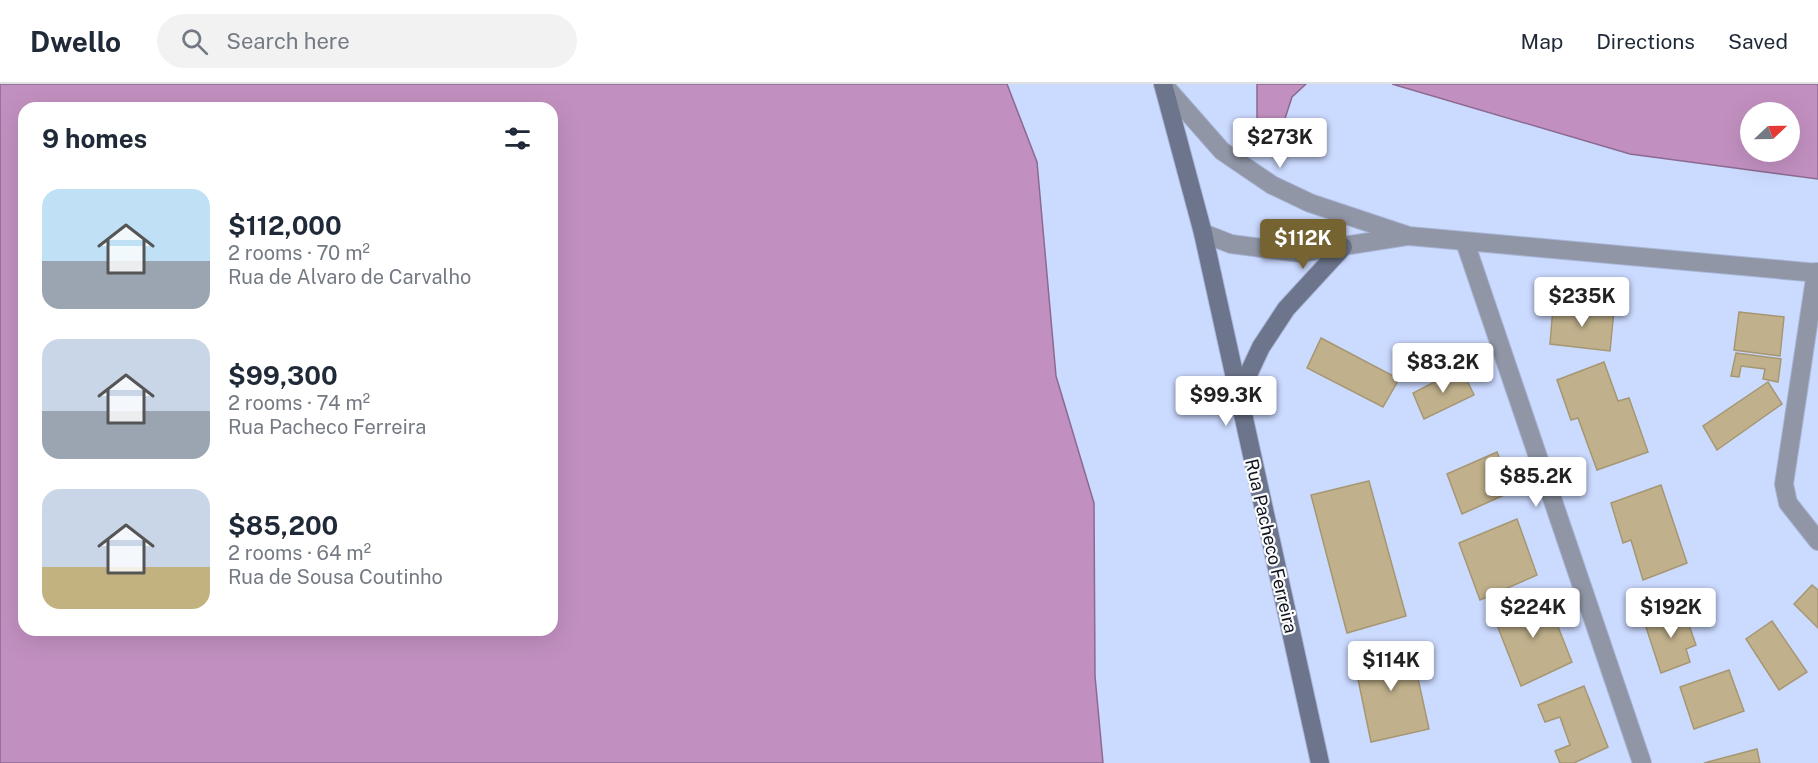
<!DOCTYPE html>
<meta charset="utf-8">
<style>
body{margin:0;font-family:"Public Sans",sans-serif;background:#f2f2f3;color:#1f2937;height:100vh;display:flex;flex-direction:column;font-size:22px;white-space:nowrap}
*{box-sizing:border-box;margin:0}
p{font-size:20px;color:#747a83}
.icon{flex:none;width:33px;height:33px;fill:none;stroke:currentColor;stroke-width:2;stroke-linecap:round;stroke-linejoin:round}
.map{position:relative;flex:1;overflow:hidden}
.side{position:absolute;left:18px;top:18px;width:540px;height:534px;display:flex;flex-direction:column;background:#fff;border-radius:18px;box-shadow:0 6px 24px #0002}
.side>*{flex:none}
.needle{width:39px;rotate:68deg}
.controls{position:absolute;left:1740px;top:18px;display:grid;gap:12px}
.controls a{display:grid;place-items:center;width:60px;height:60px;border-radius:50%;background:#fff;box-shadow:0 6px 24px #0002;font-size:30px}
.price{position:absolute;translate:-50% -51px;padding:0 14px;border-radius:6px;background:#fff;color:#222;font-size:20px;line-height:39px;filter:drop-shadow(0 2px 3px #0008)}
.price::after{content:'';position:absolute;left:50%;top:36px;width:18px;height:14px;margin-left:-9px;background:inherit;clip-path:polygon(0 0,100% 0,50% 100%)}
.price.on{background:#766332;color:#fff}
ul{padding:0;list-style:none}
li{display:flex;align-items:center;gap:18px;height:150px;padding:0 24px}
li span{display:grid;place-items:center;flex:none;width:168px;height:120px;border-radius:18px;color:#555}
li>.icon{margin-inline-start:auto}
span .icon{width:72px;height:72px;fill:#fffc;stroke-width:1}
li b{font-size:26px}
h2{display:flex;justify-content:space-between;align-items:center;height:72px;padding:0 24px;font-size:26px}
header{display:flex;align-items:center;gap:36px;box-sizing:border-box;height:84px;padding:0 30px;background:#fff;border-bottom:2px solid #e0e1e3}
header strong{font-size:28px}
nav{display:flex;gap:33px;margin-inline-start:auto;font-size:21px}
.search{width:420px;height:54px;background:#f2f2f3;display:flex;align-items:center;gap:15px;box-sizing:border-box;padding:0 21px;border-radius:33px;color:#747a83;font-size:22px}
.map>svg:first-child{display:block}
.water{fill:#c290c0;stroke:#8c6a90;stroke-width:1.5;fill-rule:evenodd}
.building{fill:#c0b18c;stroke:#a69773;stroke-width:1.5}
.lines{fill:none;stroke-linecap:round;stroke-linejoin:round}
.street-casing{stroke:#a9b6d7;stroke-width:20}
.secondary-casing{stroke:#a9b6d7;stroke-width:20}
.street{stroke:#9096a6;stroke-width:18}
.secondary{stroke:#6c758b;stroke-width:18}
.labels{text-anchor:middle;stroke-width:4.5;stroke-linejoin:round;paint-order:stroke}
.street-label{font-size:18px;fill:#0f1320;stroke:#fbfbfb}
</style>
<header>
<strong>Dwello</strong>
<div class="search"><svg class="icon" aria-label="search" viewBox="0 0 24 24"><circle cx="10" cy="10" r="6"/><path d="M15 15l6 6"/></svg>Search here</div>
<nav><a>Map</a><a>Directions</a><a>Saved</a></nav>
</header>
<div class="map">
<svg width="1818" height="679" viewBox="0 0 1818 679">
<rect width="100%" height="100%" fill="#cbdaff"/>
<g class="water">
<path d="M0,0H1007L1037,78L1056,292L1094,419L1095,592L1103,679H0ZM24,24H552V546H24Z"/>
<path d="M1257,0H1306L1292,13L1277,59L1257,53Z"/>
<path d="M1392,0H1818V95L1630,70ZM1790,28V68H1750V28Z"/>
</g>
<g class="building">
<path d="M1553,223L1614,226L1610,267L1550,260Z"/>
<path d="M1739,228L1784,233L1780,272L1734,266Z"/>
<path d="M1321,254L1399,295L1383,323L1307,284Z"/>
<path d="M1736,269L1781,275L1778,298L1763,295L1765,285L1741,282L1739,293L1731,292Z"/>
<path d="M1604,278L1618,317L1629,314L1648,368L1597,386L1578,334L1571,336L1557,296Z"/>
<path d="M1461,284L1474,311L1424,335L1413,309Z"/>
<path d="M1768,298L1782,320L1717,366L1703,342Z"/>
<path d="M1497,368L1513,407L1462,430L1447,390Z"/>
<path d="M1369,397L1406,532L1347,549L1311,411Z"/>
<path d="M1661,401L1687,479L1643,496L1631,456L1623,459L1611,419Z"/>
<path d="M1517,435L1537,491L1480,516L1459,459Z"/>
<path d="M1812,501L1818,506V544L1794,520Z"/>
<path d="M1545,510L1572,578L1521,602L1493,531Z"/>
<path d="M1683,524L1696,561L1686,565L1690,578L1661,589L1644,537Z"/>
<path d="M1772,537L1807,588L1779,606L1746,555Z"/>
<path d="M1410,558L1429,645L1371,658L1353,571Z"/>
<path d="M1729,586L1744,627L1694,645L1680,603Z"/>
<path d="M1584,602L1608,663L1574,679H1560L1555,667L1570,661L1560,633L1545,638L1538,621Z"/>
<path d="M1757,665L1760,679H1704Z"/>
</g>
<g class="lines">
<defs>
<g id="street">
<path d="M1163,0L1222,67L1272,101L1310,119L1409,152L1818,189"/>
<path d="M1203,149L1231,160L1300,169L1407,152"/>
<path d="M1465,158L1642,679"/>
<path d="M1816,188L1784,400L1788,419L1818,457"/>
</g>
<g id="secondary">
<path d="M1163,0L1203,149L1320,679"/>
<path d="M1238,312L1261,263L1286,225L1343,163"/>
</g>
</defs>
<use href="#street" class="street-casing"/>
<use href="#secondary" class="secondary-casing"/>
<use href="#street" class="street"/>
<use href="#secondary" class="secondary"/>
</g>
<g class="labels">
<g class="street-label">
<text transform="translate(1271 462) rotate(77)" y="6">Rua Pacheco Ferreira</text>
</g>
</g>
</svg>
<div class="controls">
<a><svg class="needle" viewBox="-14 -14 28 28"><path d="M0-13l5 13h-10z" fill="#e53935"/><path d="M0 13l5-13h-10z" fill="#747a83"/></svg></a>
</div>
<b class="price" style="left:1280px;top:85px">$273K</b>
<b class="price on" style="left:1303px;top:186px">$112K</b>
<b class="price" style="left:1582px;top:244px">$235K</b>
<b class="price" style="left:1443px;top:310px">$83.2K</b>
<b class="price" style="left:1226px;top:343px">$99.3K</b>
<b class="price" style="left:1536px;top:424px">$85.2K</b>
<b class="price" style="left:1533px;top:555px">$224K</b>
<b class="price" style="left:1671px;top:555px">$192K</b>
<b class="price" style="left:1391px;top:608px">$114K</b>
<section class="side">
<h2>9 homes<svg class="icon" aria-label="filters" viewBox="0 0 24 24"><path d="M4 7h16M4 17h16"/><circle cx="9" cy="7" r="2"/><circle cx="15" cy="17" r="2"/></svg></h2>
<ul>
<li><span style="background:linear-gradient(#bfe0f5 60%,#9aa5b1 0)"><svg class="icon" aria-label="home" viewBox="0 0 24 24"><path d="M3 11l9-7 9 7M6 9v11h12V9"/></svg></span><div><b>$112,000</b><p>2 rooms · 70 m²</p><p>Rua de Alvaro de Carvalho</p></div></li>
<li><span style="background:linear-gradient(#c9d6e8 60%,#9aa5b1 0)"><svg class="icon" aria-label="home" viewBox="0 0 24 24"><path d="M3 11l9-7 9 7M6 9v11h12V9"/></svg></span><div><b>$99,300</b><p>2 rooms · 74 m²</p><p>Rua Pacheco Ferreira</p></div></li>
<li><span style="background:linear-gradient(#c9d6e8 65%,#c2b280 0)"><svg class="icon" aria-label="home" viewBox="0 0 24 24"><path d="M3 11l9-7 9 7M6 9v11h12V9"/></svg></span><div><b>$85,200</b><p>2 rooms · 64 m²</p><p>Rua de Sousa Coutinho</p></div></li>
</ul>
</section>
</div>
